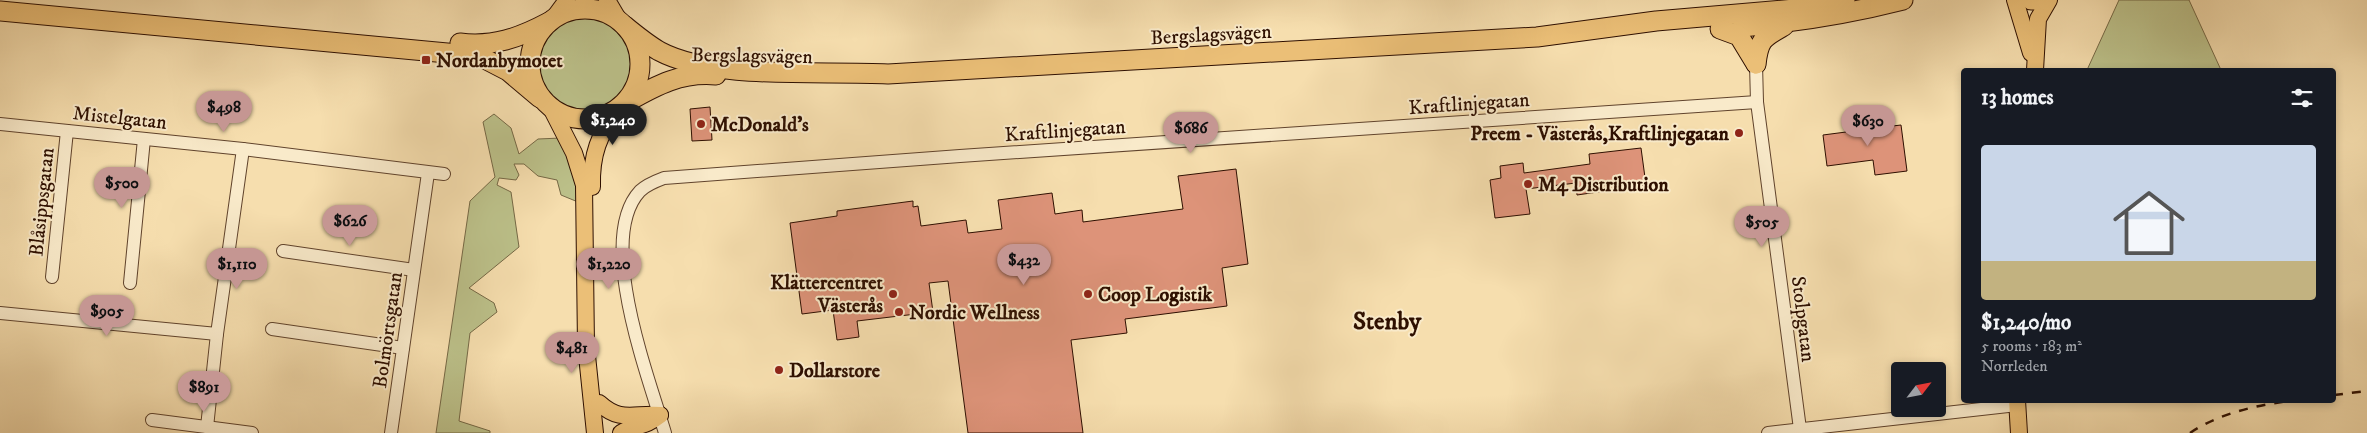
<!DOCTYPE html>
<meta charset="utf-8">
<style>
body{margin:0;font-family:"IM FELL DW Pica",serif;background:#20242c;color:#f1f3f6;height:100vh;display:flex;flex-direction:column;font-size:19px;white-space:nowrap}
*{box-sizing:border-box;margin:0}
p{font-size:16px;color:#9ea1a6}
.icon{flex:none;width:28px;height:28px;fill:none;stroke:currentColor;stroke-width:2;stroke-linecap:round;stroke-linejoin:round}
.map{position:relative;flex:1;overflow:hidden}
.panel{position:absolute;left:1961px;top:68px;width:375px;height:335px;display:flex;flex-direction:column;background:#171b24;border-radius:5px;box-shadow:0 2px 8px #0003}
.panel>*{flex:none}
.needle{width:32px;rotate:58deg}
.controls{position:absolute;left:1891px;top:362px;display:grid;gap:10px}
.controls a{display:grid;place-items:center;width:55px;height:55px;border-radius:5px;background:#171b24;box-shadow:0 2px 8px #0003;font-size:25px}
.price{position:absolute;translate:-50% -42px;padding:0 11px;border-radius:18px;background:#c59692;color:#111;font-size:16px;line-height:32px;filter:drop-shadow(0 1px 2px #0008)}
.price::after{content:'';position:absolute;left:50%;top:30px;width:15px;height:11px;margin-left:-8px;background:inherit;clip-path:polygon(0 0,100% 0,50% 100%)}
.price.active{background:#222;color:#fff}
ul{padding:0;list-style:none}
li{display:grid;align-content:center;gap:10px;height:265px;padding:0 20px}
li+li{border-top:1px solid #363941}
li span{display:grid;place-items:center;height:155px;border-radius:5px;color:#555}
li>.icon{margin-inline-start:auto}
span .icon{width:90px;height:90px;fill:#fffc;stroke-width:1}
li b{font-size:21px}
h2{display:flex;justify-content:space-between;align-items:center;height:60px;padding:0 20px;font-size:21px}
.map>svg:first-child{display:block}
.green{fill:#bcc18a;stroke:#756845}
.building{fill:#dd9379;stroke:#2e0f00}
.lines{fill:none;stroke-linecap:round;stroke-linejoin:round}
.minor-casing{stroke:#60432c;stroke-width:14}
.major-casing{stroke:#2e0f00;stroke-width:18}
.highway-casing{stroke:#2e0f00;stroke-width:21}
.minor{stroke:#f9eaca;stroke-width:12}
.major{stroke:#ebbf77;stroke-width:16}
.highway{stroke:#ebbf77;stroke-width:19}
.rail{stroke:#2e0f00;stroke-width:2.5;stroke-dasharray:9 9;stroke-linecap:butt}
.poi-dot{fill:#8f2418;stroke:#f9eaca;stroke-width:2}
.labels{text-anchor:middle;stroke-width:4;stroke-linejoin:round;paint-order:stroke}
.street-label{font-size:20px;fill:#2e0f00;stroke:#f9eaca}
.poi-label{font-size:20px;font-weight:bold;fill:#2e0f00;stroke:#f9eaca;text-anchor:start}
.district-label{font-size:25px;font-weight:bold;fill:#2e0f00;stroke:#f9eaca}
</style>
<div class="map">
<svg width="2367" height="433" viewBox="0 0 2367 433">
<rect width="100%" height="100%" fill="#f6deae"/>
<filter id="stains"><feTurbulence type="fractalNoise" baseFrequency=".004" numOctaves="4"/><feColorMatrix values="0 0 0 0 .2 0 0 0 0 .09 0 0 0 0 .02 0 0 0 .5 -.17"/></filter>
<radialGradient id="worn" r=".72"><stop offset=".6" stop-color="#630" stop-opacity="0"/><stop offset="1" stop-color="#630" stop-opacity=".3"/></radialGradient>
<g class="green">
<path d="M2119,0H2189L2221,70H2087Z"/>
<circle cx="585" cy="65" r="50"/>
<path d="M494,114L511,128L519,154L538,139L561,138L575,165L578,202L561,195L557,180L538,176L524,164H514L519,175L516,180L499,178L497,185L511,192L519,247L469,288L494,303L497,312L470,333L459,421L490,431V433H436L470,201L495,177L483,122Z"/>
</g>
<g class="building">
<path d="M710,107L712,140L692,141L690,109Z"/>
<path d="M1853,120V124L1883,120L1884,127L1901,125L1907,171L1875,175L1873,160L1827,166L1823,135L1846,132L1845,121Z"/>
<path d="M1641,148L1646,185L1577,195L1576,183L1526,189L1530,214L1495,218L1490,180L1501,178L1500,166L1523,163L1524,173L1590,164L1589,154Z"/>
<path d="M1236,169L1248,264L1222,268L1227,306L1125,319L1127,333L1071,340L1083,433H968L948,281L929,283L933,312L857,321L859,337L837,340L833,310L802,314L790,223L837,216V211L913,201V207L918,206L921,226L966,220L968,233L1002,229L998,200L1052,193L1055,214L1082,210L1083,222L1183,209L1178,176Z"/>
</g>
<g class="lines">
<defs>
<g id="minor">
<path d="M1756,64L1757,102L1800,429"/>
<path d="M0,124L243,149L444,174"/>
<path d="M283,251L414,270"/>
<path d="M52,277L67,131"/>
<path d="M130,283L144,139"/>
<path d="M0,313L217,334"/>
<path d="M272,329L403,348"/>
<path d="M152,420L252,433"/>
<path d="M207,427L217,334L243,149"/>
<path d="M391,433L428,173"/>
<path d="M665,433C649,378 595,239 640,191C646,185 656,181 664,178L960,156L1757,102"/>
<path d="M1768,433L2017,405"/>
</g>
<g id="major">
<path d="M607,0L620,22"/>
<path d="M2015,0L2031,53"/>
<path d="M553,19L567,0"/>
<path d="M2035,70L2038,19L2049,0"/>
<path d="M551,108L574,153L584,185L586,346L595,433"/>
<path d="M592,187C591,154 599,135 618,108"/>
<path d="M2017,400L2019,433"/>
<path d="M599,403C621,423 633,413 660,415"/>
<path d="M621,433C636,424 644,428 660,415"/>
</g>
<g id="highway">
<path d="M2031,0H2043"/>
<circle cx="585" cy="64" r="55"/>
<path d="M0,11L479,56L508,71L540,98"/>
<path d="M625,26C636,35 647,44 659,51C715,81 824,70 888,74L1537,37L1656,21L1795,9L1845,0"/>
<path d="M1742,27C1798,22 1848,14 1903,0"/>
<path d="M1720,29L1739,36L1756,64"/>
<path d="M460,43C493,47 519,38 549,22"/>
<path d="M1756,64C1759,39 1763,38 1784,26"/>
<path d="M627,102C657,85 681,72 716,75"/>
</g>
</defs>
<use href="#minor" class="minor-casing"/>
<use href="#major" class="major-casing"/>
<use href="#highway" class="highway-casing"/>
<use href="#minor" class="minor"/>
<use href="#major" class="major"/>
<use href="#highway" class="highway"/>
<g class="rail">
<path d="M2334,395L2367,391"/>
<path d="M2190,433C2221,412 2259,405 2295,400"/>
</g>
</g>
<g class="poi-dot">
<rect x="421" y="55" width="10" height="10" rx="2.5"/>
<circle cx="701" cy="124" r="5"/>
<circle cx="1739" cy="133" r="5"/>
<circle cx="1528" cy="184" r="5"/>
<circle cx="893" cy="294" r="5"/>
<circle cx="1088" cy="294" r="5"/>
<circle cx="899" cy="312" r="5"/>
<circle cx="779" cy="370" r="5"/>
</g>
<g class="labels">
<g class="street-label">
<text transform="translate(1211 34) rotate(-3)" y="7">Bergslagsvägen</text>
<text transform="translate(752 55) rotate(1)" y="7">Bergslagsvägen</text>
<text transform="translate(1469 103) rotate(-4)" y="7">Kraftlinjegatan</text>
<text transform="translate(120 117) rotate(6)" y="7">Mistelgatan</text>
<text transform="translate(1065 130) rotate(-4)" y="7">Kraftlinjegatan</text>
<text transform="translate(41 202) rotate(-84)" y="7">Blåsippsgatan</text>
<text transform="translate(1804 319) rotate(83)" y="7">Stolpgatan</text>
<text transform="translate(387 330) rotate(-82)" y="7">Bolmörtsgatan</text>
</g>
<g class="poi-label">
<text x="436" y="67">Nordanbymotet</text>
<text x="711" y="131">McDonald's</text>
<text x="1729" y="140" text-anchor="end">Preem - Västerås,Kraftlinjegatan</text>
<text x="1538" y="191">M4 Distribution</text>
<text x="883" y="289" text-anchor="end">Klättercentret<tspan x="883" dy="23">Västerås</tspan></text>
<text x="1098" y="301">Coop Logistik</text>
<text x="909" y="319">Nordic Wellness</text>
<text x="789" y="377">Dollarstore</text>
</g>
<g class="district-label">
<text x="1387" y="329">Stenby</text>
</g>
</g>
<rect width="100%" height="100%" filter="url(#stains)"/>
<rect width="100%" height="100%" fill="url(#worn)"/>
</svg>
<div class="controls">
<a><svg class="needle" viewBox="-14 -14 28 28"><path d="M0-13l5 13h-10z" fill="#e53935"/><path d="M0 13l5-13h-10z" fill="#9ea1a6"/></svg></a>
</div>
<b class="price" style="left:224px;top:133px">$498</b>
<b class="price active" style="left:613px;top:146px">$1,240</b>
<b class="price" style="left:1868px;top:147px">$630</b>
<b class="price" style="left:1191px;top:154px">$686</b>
<b class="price" style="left:122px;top:209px">$500</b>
<b class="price" style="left:350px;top:247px">$626</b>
<b class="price" style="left:1762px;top:248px">$505</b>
<b class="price" style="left:1024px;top:286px">$432</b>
<b class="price" style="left:237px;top:290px">$1,110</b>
<b class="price" style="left:609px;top:290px">$1,220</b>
<b class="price" style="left:107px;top:337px">$905</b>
<b class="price" style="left:572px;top:374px">$481</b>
<b class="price" style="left:204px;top:413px">$891</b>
<section class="panel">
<h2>13 homes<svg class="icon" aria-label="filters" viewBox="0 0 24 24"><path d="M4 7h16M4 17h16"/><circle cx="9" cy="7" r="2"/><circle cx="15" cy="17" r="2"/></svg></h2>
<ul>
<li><span style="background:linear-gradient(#c9d6e8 75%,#c2b280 0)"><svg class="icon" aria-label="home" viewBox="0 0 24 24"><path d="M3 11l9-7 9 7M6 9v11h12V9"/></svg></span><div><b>$1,240/mo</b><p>5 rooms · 183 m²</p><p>Norrleden</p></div></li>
</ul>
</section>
</div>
